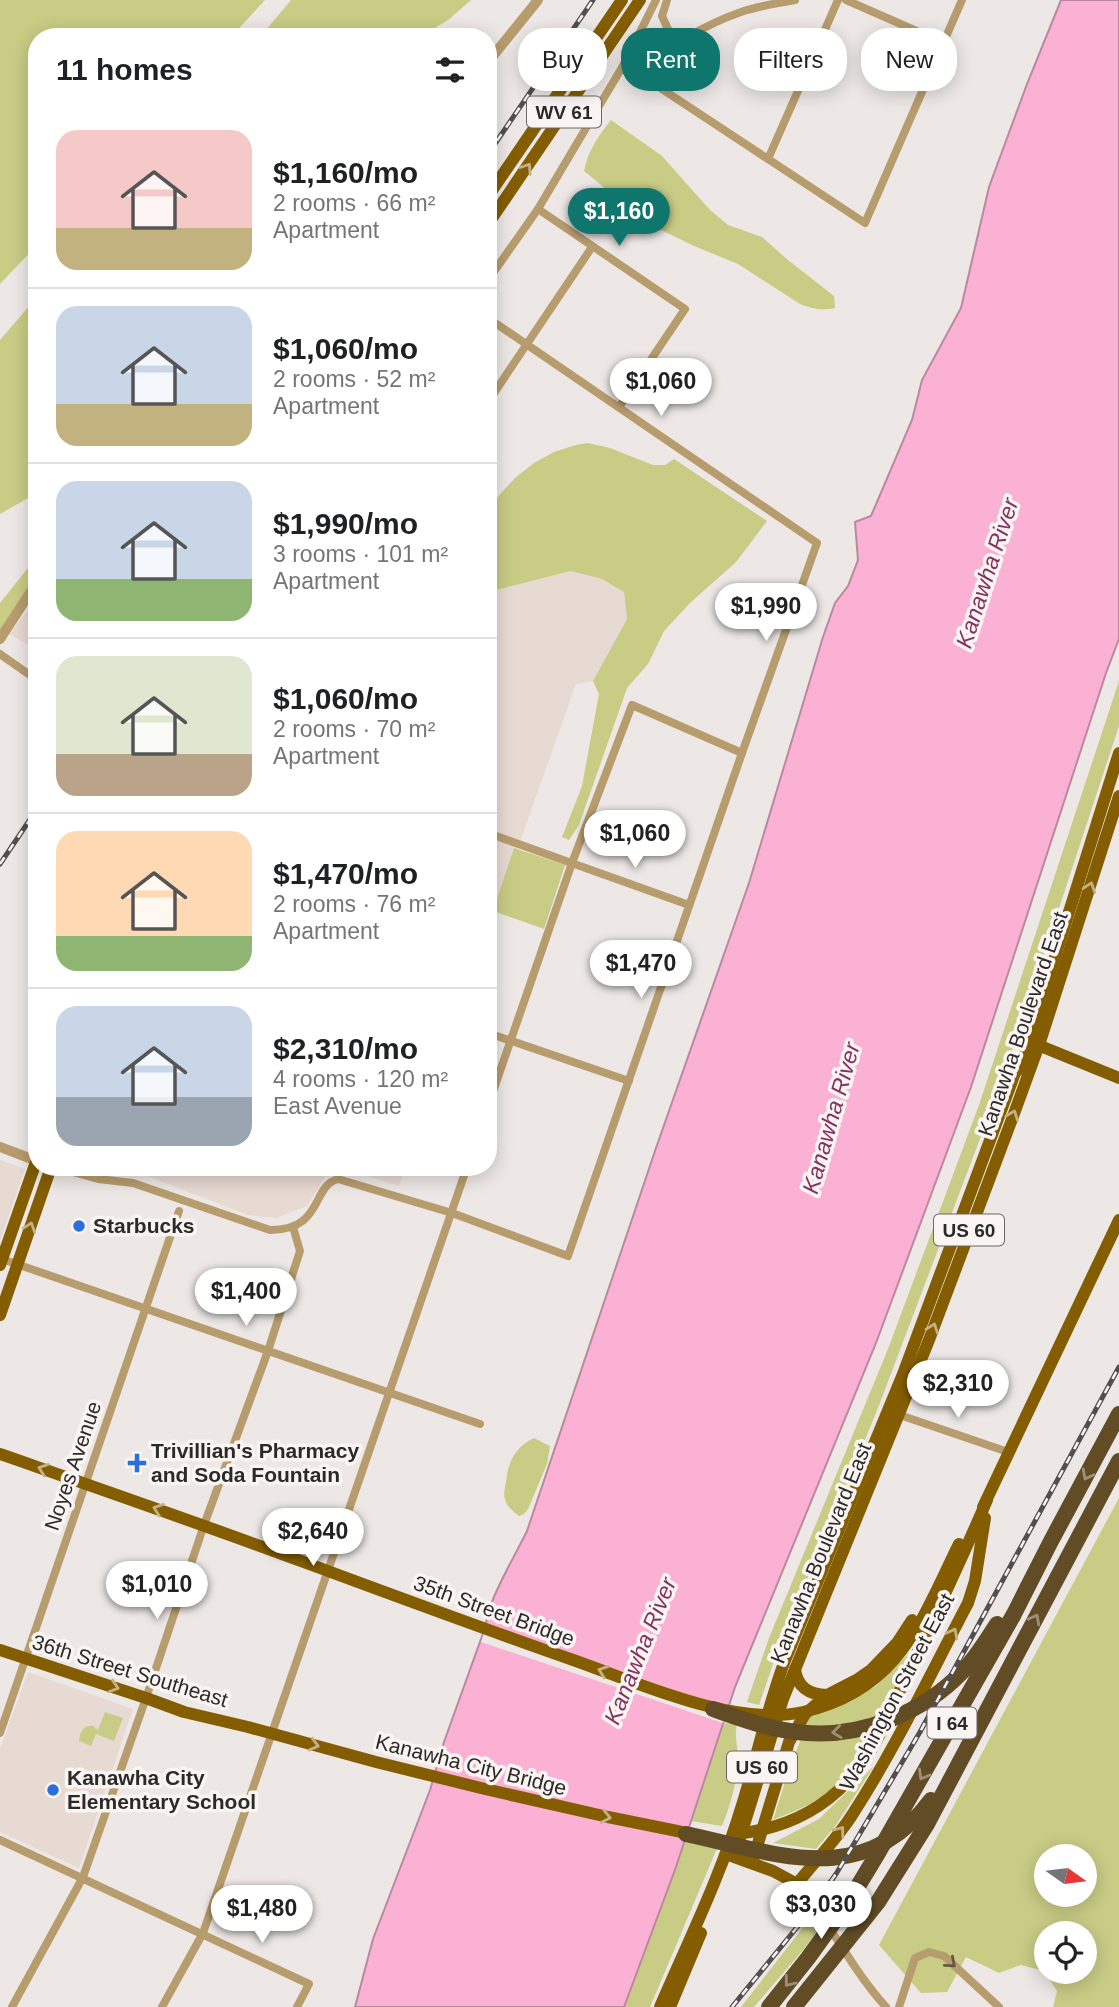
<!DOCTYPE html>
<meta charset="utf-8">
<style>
body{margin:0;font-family:Arial,sans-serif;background:#f2f2f2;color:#202124;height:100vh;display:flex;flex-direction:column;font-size:26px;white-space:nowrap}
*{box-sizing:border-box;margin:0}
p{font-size:23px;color:#757577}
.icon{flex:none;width:38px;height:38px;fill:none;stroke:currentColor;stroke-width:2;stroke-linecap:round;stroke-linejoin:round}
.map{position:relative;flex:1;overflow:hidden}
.side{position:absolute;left:28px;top:28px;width:469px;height:1148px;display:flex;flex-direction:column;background:#fff;border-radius:28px;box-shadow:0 4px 18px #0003}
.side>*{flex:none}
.top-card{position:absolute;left:518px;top:28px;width:495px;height:63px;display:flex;gap:14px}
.needle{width:46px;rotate:104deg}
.tools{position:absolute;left:1034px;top:1844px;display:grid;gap:14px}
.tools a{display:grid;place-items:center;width:63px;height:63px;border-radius:50%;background:#fff;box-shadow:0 4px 18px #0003;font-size:35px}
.price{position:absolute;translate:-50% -60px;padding:0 16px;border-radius:24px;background:#fff;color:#222;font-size:23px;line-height:46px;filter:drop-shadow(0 2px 4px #0008)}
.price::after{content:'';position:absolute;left:50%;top:42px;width:21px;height:16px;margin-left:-10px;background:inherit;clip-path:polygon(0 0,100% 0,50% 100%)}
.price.current{background:#0f766e;color:#fff}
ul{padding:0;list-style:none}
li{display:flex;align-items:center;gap:21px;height:175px;padding:0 28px}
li+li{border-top:2px solid #e0e0e0}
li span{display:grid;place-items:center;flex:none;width:196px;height:140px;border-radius:21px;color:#555}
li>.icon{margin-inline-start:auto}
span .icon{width:84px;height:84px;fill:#fffc;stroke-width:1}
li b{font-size:30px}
h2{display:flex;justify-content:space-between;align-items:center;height:84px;padding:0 28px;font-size:30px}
.pill{padding:0 24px;border-radius:28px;background:#fff;box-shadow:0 4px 18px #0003;font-size:24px;line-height:63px}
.pill.current{background:#0f766e;color:#fff}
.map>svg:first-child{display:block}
.built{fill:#e7dad3}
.green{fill:#c9cc85;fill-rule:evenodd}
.water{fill:#fab1d3;stroke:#bc88a0;stroke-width:2}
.pier{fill:#ede8e5}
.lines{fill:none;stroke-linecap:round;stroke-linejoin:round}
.minor{stroke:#b79c6e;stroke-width:8}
.tertiary{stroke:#b79c6e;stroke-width:10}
.primary{stroke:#835d00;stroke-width:12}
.motorway{stroke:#614c25;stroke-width:16}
.rail-casing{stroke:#524f4e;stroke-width:5}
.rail{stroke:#faf5f3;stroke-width:2.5;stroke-dasharray:8;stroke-linecap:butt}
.oneway{stroke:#c4b186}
.oneway2{stroke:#9e9077}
.oneway3{stroke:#645845}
.poi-dot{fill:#2b6fdc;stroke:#faf5f3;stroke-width:2.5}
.labels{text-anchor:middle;stroke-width:7;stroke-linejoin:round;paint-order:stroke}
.shield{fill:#faf5f3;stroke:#6a6766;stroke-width:2}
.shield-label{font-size:19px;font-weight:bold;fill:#2c2a29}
.street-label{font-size:21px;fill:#2c2a29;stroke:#faf5f3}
.poi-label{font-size:21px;font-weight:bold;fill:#2c2a29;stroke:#faf5f3;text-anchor:start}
.water-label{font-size:23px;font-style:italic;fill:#85325e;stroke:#faf5f3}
</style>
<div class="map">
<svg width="1119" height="2007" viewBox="0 0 1119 2007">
<rect width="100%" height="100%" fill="#ede8e5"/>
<g class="built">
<path d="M571,571L602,579L624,591L627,619L593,681L576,684L488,932V592Z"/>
<path d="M37,597V651L10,634Z"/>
<path d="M0,1160L25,1169L0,1241Z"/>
<path d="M124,1167H405L399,1186L348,1170L329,1171L307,1206L276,1218L248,1215Z"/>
<path d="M28,1672L133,1709L79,1868L0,1832V1749Z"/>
</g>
<g class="green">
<path d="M0,0H265L231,37H37V245L0,284Z"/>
<path d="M291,0H471L448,20L420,37H260Z"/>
<path d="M611,120L662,156L710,210L728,225L762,237L788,260L834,296L835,308C822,311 813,309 800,304L738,264L694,246L649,224L584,171C588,151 598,136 611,120Z"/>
<path d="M37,297V493L0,514V340Z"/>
<path d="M588,443L610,448L653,465H665L674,459L767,521L736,562L690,603L664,631L648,664L627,688L579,825L569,840L562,837L582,786L599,694L593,681L627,619L624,592L602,579L571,571L488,592V510L501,493L516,477L534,463L554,452L576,445Z"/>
<path d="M35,559L37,560V573L0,631V603Z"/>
<path d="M1119,681V726L1003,1078L878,1408L775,1658L759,1705L747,1702L769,1638L888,1349L979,1105Z"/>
<path d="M514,848L565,865L544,929L493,911Z"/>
<path d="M534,1438L550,1446L547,1464L528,1509L524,1514L519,1516C514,1512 506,1506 505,1499C503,1494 505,1488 506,1482C508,1462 515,1447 534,1438Z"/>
<path d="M1119,1498V2007H1053L1057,1991L1044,1971L1021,1965L999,1973L966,1957L947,1992L921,1993L879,1945ZM1046,1857H1085V1895H1046ZM1046,1934H1085V1972H1046Z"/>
<path d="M917,1645C892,1697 871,1761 822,1796C807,1807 790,1813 773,1820L786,1779L810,1714L856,1697L876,1686Z"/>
<path d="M105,1712L123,1718L114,1741L96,1734L91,1746L79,1741C80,1733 82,1725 93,1726L98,1730Z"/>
<path d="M723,1723L737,1724C734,1738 738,1746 738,1758C737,1782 731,1804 722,1826L691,1821Z"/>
<path d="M874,1766L836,1825L816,1849L773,1843L819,1819Z"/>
<path d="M684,1841L718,1846L650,2007H624Z"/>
<path d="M826,1898L838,1903L803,1950L754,2007H741Z"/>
</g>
<path class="water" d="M1061,0H1119V639L1106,673L971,1087L876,1343L735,1687L676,1867L624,2007H355L373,1939L430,1790L444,1742L486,1625C486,1604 517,1552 527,1531L656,1148L749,883L823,637L835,603L848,586L858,560L855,522L871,516L912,420L922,380L961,308L989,187L1027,84Z"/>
<path class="pier" d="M487,1624L714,1704L729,1705L723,1723L481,1642Z"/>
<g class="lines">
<g class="minor">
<path d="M667,0L662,16L675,45"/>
<path d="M846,0L944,43"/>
<path d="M624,64L865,223L962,0"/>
<path d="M635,71C668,48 703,25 741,12C759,6 777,3 795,0"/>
<path d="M768,159L838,0"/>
<path d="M538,209L685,309L619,407"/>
<path d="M488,280L538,209L624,64L656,0"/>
<path d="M488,402L592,247"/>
<path d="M0,654L37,680"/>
<path d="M488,833L689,905"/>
<path d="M488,1033L629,1081"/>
<path d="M488,1106L572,863L632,705L742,753"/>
<path d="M55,1167L98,1179L133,1183L270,1230C324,1230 311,1186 338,1179L452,1213L568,1256L742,753L817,543L488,318"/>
<path d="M2,1259L480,1424"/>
<path d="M894,1413L1008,1452"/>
<path d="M0,1733L179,1211"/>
<path d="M0,1840L309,1984L297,2007"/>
<path d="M797,1884C830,1922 852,1970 886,2007"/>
<path d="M12,2007L83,1877L146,1698L204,1525L268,1351L300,1251L293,1227"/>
<path d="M162,2007L203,1933L467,1167"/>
<path d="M899,2007L915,1958L929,1952L944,1956L999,2007"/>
</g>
<g class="tertiary">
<path d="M488,62L538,0"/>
<path d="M0,639L37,582"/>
<path d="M0,1147L37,1161"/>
</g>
<g class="primary">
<path d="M488,196L622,0"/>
<path d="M488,224L640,0"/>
<path d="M1033,1043L1119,1078"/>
<path d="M0,1265L37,1159"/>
<path d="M0,1315L51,1167"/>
<path d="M0,1454C103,1490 207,1526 309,1564C398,1597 487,1630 576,1661C641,1684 734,1727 803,1712C899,1690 920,1623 959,1544"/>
<path d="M983,1507L1119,1220"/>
<path d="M0,1650L146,1698L184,1712L248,1727L376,1762L485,1789L608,1817L692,1834"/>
<path d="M795,1669C797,1687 809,1695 827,1695"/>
<path d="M735,1834C778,1830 818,1813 848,1781C875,1753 889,1714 905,1679C933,1620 961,1561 987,1500"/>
<path d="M735,1851L740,1838L783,1699L929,1340L1015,1111L1039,1045L1119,796"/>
<path d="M726,1854L773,1871L797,1884C816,1860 838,1838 854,1812C897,1745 931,1673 968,1603L975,1581L985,1518"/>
<path d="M752,1863L789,1742L805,1714L827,1695L858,1679L871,1670L897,1643L912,1620"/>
<path d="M660,2007C689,1940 722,1873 743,1802C757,1756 767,1709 784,1663L903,1374L1015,1073L1020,1068L1119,753"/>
<path d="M670,2007L701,1933"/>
</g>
<g class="motorway">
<path d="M713,1709C744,1720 774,1731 807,1733C863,1737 924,1712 962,1672C976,1658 986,1641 997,1624"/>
<path d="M686,1834C778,1854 864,1890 931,1800"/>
<path d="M769,2007L808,1958L849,1901L878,1853L1014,1614L1050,1543L1119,1414"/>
<path d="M794,2007L878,1902L927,1824L1119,1461"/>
</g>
<defs>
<g id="rail">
<path d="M488,154L593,0"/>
<path d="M0,864L37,809"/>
<path d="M732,2007L807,1915L836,1874L920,1732L1119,1367"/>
</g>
</defs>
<use href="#rail" class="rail-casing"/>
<use href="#rail" class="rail"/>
</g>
<defs><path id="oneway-chevron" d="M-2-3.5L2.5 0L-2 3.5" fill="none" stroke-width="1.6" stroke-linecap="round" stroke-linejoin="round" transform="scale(1.75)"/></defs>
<g class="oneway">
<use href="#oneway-chevron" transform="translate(527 168) rotate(-56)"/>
<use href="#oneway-chevron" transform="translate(1090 887) rotate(-72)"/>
<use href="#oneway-chevron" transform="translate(1013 1115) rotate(-69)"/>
<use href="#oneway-chevron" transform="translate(30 1227) rotate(-71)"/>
<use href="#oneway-chevron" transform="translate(933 1328) rotate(-70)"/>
<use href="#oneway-chevron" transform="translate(43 1469) rotate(-161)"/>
<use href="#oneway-chevron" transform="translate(158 1509) rotate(-161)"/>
<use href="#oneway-chevron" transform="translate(953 1633) rotate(-62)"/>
<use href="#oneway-chevron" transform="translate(603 1671) rotate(-161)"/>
<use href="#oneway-chevron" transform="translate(114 1687) rotate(18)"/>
<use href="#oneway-chevron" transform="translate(314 1745) rotate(15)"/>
<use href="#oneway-chevron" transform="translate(606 1817) rotate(13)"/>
<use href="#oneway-chevron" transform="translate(840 1831) rotate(-53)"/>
</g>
<g class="oneway2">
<use href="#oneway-chevron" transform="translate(1087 1475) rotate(118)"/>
<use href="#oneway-chevron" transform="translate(1035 1619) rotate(-62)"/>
<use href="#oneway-chevron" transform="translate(837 1732) rotate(173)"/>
<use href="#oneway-chevron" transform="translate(923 1775) rotate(120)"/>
<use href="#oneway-chevron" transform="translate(789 1982) rotate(128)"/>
</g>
<use class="oneway3" href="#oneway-chevron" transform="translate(951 1963) rotate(41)"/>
<g class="poi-dot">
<circle cx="79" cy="1226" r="7"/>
<path d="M133.5 1452.5h7v7h7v7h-7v7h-7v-7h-7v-7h7z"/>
<circle cx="53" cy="1790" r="7"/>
</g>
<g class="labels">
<g class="shield">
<rect x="527" y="96.5" width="74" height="31" rx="5"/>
<rect x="934" y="1214.5" width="70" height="31" rx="5"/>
<rect x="927.5" y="1707.5" width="49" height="31" rx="5"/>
<rect x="727" y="1751.5" width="70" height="31" rx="5"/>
</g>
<g class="shield-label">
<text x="564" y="119">WV 61</text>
<text x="969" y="1237">US 60</text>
<text x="952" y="1730">I 64</text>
<text x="762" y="1774">US 60</text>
</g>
<g class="street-label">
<text transform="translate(1023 1024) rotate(-71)" y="7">Kanawha Boulevard East</text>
<text transform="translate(73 1466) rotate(-71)" y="7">Noyes Avenue</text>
<text transform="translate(821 1553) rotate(-68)" y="7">Kanawha Boulevard East</text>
<text transform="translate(494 1611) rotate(20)" y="7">35th Street Bridge</text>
<text transform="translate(130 1671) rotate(17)" y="7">36th Street Southeast</text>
<text transform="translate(897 1692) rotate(-62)" y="7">Washington Street East</text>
<text transform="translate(471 1765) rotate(14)" y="7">Kanawha City Bridge</text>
</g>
<g class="poi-label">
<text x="93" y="1233">Starbucks</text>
<text x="151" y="1458">Trivillian's Pharmacy<tspan x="151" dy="24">and Soda Fountain</tspan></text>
<text x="67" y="1785">Kanawha City<tspan x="67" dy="24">Elementary School</tspan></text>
</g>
<g class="water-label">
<text transform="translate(987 573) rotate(-72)" y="8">Kanawha River</text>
<text transform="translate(831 1118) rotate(-74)" y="8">Kanawha River</text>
<text transform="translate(640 1651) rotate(-68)" y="8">Kanawha River</text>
</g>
</g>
</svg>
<div class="tools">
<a><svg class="needle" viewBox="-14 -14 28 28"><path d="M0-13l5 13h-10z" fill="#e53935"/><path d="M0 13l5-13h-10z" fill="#757577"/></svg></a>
<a><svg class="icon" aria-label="locate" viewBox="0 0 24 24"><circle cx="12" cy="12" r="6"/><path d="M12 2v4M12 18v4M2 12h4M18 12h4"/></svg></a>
</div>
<b class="price current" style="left:619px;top:248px">$1,160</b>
<b class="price" style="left:661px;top:418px">$1,060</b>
<b class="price" style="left:766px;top:643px">$1,990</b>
<b class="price" style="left:635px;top:870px">$1,060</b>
<b class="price" style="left:641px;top:1000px">$1,470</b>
<b class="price" style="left:246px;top:1328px">$1,400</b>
<b class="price" style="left:958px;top:1420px">$2,310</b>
<b class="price" style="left:313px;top:1568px">$2,640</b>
<b class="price" style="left:157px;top:1621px">$1,010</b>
<b class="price" style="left:821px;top:1941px">$3,030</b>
<b class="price" style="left:262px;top:1945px">$1,480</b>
<div class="top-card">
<a class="pill">Buy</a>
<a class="pill current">Rent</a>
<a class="pill">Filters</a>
<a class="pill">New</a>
</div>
<section class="side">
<h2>11 homes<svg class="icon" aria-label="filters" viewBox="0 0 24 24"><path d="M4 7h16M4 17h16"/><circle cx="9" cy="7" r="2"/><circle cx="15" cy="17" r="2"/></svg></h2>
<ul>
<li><span style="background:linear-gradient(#f6c9c9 70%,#c2b280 0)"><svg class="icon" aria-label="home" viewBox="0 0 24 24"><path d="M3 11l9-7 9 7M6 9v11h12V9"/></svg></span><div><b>$1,160/mo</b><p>2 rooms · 66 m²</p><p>Apartment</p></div></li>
<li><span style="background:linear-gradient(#c9d6e8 70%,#c2b280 0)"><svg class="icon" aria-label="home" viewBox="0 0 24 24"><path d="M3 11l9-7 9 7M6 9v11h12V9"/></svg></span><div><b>$1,060/mo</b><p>2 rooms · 52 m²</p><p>Apartment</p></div></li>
<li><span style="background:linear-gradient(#c9d6e8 70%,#8fb573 0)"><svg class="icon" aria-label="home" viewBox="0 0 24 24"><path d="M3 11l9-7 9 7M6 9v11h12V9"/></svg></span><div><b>$1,990/mo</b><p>3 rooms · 101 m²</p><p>Apartment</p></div></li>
<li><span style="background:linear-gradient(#dfe7d0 70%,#b9a48a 0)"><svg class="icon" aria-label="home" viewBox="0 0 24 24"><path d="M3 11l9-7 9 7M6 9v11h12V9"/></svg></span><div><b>$1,060/mo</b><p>2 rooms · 70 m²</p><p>Apartment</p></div></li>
<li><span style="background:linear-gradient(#ffd9b3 75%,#8fb573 0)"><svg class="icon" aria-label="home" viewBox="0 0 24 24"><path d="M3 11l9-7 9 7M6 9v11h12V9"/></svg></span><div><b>$1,470/mo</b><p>2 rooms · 76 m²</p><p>Apartment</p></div></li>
<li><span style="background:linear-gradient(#c9d6e8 65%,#9aa5b1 0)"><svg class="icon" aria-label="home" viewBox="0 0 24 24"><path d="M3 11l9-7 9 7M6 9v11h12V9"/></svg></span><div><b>$2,310/mo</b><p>4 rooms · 120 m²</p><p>East Avenue</p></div></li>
</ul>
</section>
</div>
